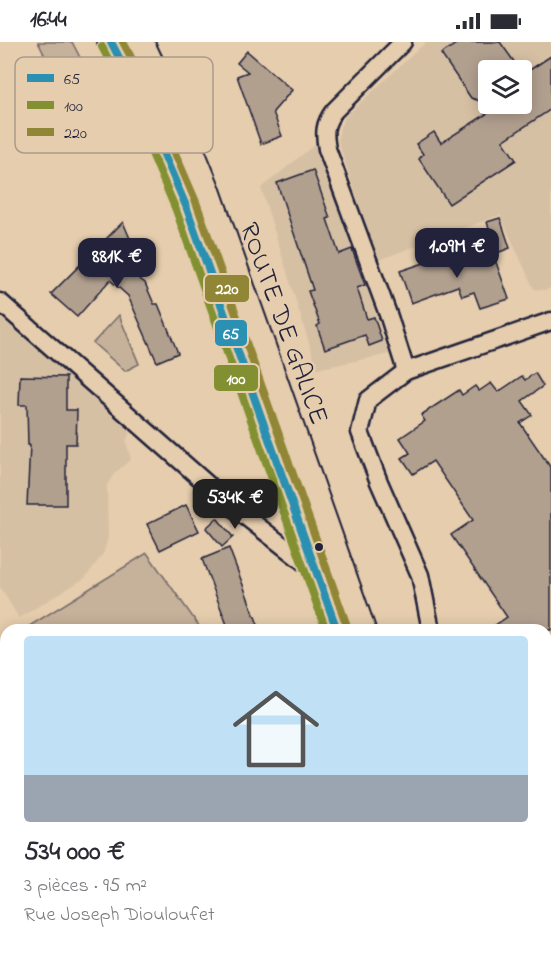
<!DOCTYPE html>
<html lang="fr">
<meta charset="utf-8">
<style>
body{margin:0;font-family:"Indie Flower",sans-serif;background:#f7f7f7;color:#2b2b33;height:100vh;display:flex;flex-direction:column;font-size:22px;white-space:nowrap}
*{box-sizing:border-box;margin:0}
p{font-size:20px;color:#7c7c81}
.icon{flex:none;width:33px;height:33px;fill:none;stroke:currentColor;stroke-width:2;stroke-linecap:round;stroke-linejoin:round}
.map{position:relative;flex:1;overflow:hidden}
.sheet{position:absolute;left:0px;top:582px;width:552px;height:330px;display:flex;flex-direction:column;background:#fff;border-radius:18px 18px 0 0;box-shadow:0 3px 15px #0003}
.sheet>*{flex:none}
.tools{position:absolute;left:478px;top:18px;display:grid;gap:12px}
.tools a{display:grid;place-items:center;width:54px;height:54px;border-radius:6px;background:#fff;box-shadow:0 3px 15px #0003;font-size:30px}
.price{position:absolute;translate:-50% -51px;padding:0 14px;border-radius:12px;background:#22223b;color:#fff;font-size:20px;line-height:39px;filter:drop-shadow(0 2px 3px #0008)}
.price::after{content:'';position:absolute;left:50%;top:36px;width:18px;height:14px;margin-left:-9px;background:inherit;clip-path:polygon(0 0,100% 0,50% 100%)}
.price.current{background:#222;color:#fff}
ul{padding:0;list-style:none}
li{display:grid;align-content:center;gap:12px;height:318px;padding:0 24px}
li+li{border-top:2px solid #e1e1e2}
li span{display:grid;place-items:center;height:186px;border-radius:6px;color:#555}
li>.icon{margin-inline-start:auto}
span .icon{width:108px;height:108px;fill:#fffc;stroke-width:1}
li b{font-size:26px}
.status{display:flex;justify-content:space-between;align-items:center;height:42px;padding:0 30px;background:#fff;direction:ltr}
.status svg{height:16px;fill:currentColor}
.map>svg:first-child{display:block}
.built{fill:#d6c0a4;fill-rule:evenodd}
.green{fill:#c6b19a;stroke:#746a6a;stroke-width:1.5}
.building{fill:#b2a08f;stroke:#22223b;stroke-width:1.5}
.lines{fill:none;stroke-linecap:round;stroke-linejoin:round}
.minor-casing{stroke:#22223b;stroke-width:21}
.primary-casing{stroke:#22223b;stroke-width:30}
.minor{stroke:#e5cdad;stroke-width:16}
.primary{stroke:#e5cdad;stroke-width:26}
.bus-1-casing{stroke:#e5cdad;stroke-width:12}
.bus-2-casing{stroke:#e5cdad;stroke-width:12}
.bus-3-casing{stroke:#e5cdad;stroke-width:12}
.bus-1{stroke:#2b90b1;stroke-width:8}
.bus-2{stroke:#829031;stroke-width:8}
.bus-3{stroke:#908635;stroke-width:8}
.bus-dot{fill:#22223b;stroke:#e5cdad;stroke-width:2}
.labels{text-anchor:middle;stroke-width:5;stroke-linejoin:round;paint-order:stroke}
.street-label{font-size:27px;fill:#22223b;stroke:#e5cdad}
.key{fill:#e5cdad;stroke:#aa9a8b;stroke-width:1.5}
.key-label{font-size:16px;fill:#22223b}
.line-badge{stroke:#e5cdad;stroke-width:2}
.badge-label{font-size:16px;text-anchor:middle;font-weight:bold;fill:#fff}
</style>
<div class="status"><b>16:44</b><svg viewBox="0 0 49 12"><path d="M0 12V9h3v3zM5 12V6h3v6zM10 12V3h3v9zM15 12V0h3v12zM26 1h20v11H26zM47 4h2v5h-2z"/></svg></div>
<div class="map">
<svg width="551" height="912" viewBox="0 0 551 912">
<rect width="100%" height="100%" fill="#e5cdad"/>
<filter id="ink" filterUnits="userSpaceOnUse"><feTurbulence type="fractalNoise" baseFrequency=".0167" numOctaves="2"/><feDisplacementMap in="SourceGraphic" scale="12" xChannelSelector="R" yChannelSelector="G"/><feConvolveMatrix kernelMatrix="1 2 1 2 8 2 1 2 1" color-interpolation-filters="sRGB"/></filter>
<g filter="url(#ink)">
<g class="built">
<path d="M426,0H551V246L544,248L534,247L500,173L378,218L338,99L340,85L345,75ZM489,28H522V62H489Z"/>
<path d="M318,100L389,312L317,327L261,146Z"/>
<path d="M0,275L130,383L131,387L126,400L131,417L114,432L107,443L108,496L103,512L85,536L19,576L0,545Z"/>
</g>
<g class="green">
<path d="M38,0H72L117,87L82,65L52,28Z"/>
<path d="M119,273L139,322L125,329L93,301Z"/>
<path d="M147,511L202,588H23Z"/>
<path d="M6,599V906H384L385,912H0V603Z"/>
</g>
<g class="building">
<path d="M459,0H500L520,28H489V62L471,56L441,12Z"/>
<path d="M247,9L292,48L273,70L282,94L261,102L237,34L248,30L237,21Z"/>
<path d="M551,14V67L503,99L516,118L449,162L419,117L423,112L416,102L434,90L441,101L502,62H522V33Z"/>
<path d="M313,128L330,176L327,177L339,212L352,207L365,243L357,246L367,277L374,275L382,299L369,304L365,293L325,307L317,284L320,282L308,249L313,248L277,141Z"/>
<path d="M500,176L510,206L497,211L487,180Z"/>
<path d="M123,180L137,213L125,226L145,241L154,262H158L178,311L157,320L128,254L110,238L77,275L51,252Z"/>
<path d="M492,209L509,257L480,266L474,250L462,254L458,244L411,261L400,229L448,213L451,223Z"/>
<path d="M535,331L543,344L522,359L532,373L520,381L551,426V588H488L507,575L451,493L473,478L433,419L413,432L402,416L410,411L400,396L425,379L421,373L459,348L462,353L475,344L479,349L491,341L498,350L522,334L525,338Z"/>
<path d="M20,334L66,335V368H77L76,402H66V463H27L30,403H28L27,363H19Z"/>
<path d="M186,463L199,489L160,508L147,482Z"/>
<path d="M217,476L233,495L222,505L206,486Z"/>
<path d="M229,506L260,588H229L202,517Z"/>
</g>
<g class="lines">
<defs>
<g id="minor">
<path d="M403,0L334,69C324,82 324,91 327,107L389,275L406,329"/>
<path d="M0,260L232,464L314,528"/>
<path d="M431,588L420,533L379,440L360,390L368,358L406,329L551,279"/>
<path d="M546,677L551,676"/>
<path d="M546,790L551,787"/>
<path d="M546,823L551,846"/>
</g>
<g id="primary">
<path d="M111,0L137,50L186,164L337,588"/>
<path d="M140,0L185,95L207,149L362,588"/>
<path d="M430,906L431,912"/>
<path d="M459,906L460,912"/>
</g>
</defs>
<use href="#minor" class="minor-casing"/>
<use href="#primary" class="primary-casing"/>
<use href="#minor" class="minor"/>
<use href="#primary" class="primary"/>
<defs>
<path id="bus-1" d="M111,0L137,50L186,164L337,588"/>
<path id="bus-2" d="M102,5L128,55L176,168L326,588"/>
<path id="bus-3" d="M123,0L147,46L196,160L347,584"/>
</defs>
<use href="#bus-1" class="bus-1-casing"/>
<use href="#bus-2" class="bus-2-casing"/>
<use href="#bus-3" class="bus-3-casing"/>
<use href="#bus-1" class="bus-1"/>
<use href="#bus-2" class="bus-2"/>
<use href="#bus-3" class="bus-3"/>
</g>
</g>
<circle class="bus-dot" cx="319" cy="505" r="5"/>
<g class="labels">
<g class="street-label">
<text transform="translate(285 281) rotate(70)" y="9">ROUTE DE GALICE</text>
</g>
</g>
<rect x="15" y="15" width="198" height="96" rx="9" class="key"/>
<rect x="27" y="32" width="27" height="8" fill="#2b90b1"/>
<rect x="27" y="59" width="27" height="8" fill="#829031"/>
<rect x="27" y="86" width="27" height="8" fill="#908635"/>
<g class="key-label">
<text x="64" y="42">65</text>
<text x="64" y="69">100</text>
<text x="64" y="96">220</text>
</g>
<g class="line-badge">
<rect x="204" y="232" width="46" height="29" rx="6" fill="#908635"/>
<rect x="214" y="277" width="34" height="28" rx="6" fill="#2b90b1"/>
<rect x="213" y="322" width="46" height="28" rx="6" fill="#829031"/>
</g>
<g class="badge-label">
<text x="227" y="252">220</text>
<text x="231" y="297">65</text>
<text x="236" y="342">100</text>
</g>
</svg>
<div class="tools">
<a><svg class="icon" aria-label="layers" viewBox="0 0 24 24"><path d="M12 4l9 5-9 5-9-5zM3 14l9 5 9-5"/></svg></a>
</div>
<b class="price" style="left:457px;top:237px">1.09M €</b>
<b class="price" style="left:117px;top:247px">881K €</b>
<b class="price current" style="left:235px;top:488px">534K €</b>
<section class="sheet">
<ul>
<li><span style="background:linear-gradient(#bfe0f5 75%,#9aa5b1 0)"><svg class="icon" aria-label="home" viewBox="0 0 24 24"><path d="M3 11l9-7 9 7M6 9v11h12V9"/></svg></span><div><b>534 000 €</b><p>3 pièces · 95 m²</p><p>Rue Joseph Diouloufet</p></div></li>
</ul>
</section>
</div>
